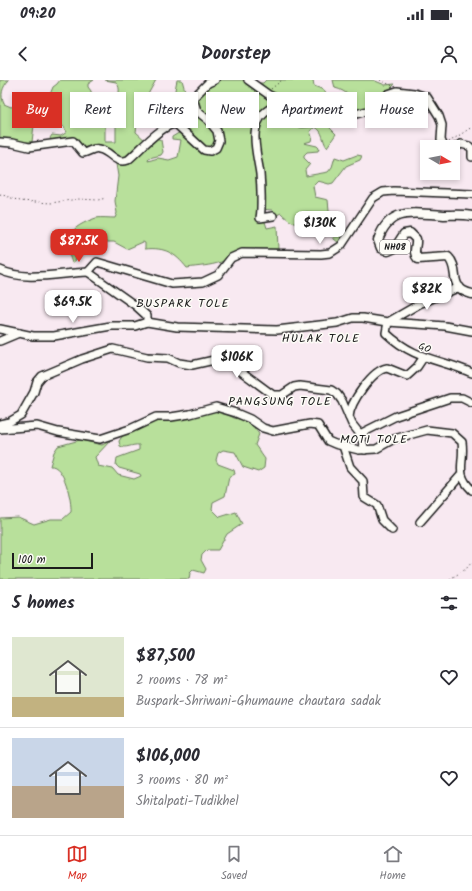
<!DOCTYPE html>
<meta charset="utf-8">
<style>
body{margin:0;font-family:Kalam,sans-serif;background:#f2f2f3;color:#2b2b33;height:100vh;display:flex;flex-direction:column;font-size:15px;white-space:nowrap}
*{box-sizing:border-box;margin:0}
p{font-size:13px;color:#7c7c81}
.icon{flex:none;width:22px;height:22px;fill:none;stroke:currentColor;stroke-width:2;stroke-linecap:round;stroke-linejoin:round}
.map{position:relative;height:499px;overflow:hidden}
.panel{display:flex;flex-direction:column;background:#fff;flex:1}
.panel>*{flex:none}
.guide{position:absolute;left:12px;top:12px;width:448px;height:36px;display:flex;gap:8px}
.needle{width:26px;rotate:100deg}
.buttons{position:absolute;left:420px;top:60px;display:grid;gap:8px}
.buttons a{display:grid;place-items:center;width:40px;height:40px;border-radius:0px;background:#fff;box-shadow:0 2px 6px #0003;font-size:20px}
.scale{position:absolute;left:12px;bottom:10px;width:81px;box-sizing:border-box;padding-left:4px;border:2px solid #1c1c1c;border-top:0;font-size:11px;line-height:14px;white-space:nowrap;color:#1c1c1c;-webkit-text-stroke:3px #fdfcf7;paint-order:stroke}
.price{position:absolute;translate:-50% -34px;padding:0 9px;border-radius:8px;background:#fff;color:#222;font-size:13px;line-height:26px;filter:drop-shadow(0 1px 2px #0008)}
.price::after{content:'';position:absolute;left:50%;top:24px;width:12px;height:9px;margin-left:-6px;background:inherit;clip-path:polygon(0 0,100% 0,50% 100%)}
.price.selected{background:#d93025;color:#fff}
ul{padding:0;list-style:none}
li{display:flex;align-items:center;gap:12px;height:100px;padding:0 12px}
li+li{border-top:1px solid #e1e1e2}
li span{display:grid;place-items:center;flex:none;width:112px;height:80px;border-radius:0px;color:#555}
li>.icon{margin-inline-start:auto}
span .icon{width:48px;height:48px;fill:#fffc;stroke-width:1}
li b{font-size:17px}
h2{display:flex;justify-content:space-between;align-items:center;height:48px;padding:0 12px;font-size:17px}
.chip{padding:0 14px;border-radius:0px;background:#fff;box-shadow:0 2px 6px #0003;font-size:14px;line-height:36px}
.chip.selected{background:#d93025;color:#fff}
.status{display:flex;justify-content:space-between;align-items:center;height:28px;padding:0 20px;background:#fff;direction:ltr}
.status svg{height:11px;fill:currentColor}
header{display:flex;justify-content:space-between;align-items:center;height:52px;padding:0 12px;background:#fff;font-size:18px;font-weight:600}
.tabs{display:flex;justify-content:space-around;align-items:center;height:56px;border-top:1px solid #e1e1e2;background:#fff;font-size:11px;color:#7c7c81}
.tabs a{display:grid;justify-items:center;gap:2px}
.tabs .selected{color:#d93025}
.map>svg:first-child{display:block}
.green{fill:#b8e09b;stroke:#6a7e5c;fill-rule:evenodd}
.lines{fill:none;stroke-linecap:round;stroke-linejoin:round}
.minor-casing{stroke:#1c1c1c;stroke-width:10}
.major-casing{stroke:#1c1c1c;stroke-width:11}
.path{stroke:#1c1c1c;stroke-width:1;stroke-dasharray:1 3;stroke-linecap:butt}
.minor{stroke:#fdfcf7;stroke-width:7}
.major{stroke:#fdfcf7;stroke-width:8}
.labels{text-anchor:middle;stroke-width:3;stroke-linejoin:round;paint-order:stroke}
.shield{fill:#fdfcf7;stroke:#605f5e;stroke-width:1}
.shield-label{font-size:9px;font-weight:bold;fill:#1c1c1c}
.street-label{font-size:10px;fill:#1c1c1c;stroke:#fdfcf7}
.quarter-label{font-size:12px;letter-spacing:1px;fill:#1c1c1c;stroke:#fdfcf7}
</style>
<div class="status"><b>09:20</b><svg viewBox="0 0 49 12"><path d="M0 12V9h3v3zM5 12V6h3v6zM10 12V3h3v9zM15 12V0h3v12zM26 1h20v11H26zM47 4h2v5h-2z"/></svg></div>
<header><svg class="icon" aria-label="back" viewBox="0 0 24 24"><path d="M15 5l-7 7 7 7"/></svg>Doorstep<svg class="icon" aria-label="person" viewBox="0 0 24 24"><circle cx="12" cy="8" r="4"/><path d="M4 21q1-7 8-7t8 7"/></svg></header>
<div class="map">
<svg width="472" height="499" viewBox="0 0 472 499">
<rect width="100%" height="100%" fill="#f8e9f1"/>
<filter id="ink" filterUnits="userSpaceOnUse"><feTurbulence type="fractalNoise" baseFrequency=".025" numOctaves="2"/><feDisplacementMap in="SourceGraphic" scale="8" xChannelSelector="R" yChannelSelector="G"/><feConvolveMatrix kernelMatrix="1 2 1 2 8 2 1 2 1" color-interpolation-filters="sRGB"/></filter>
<g filter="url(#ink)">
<g class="green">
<path d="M0,0H9C2,7 0,15 4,24L11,27L24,23L32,25L30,40L34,45L32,62H18L0,58Z"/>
<path d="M60,0H94L88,4V7L91,11L92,19L95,21L106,20V27L109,29C115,21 124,12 116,2L105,0H156L147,16L140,24L136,52L147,62L126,80L86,69L72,57L51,60L50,58L52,55L61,56L67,52L63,46L49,45L46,40C47,33 44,28 44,22L49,17L53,7L57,4ZM113,34L121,35L123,38L116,46V62H105V43Z"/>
<path d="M177,0H182L187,18L216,55V65L211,68H204L179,41L175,10Z"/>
<path d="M219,0H246L282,22L289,30L292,40L330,42V48L336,54L327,67C322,61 324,51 315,47L310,51L312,57L311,61L304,63L317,66L319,68L318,71L307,72L304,75V78L310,84L305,90L306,96L328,92L332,87L335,77L344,80L357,75L362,76L360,80L346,86L333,103L329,104L318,101L313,106L315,117L328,120L329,130L340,138L337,145C339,152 345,155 339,163L334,159L330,145L319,133L306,132L308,136L307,143C296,147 288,140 281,133L277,135L272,130L261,129L267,148L277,146L278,169C264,170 244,167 231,174C227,176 225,181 221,182C210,186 199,186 187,188C175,173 165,167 145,169V163L143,162L127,169L114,162H88L82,170L76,171L75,175L76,180L72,183C62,157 70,147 96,138C101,137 109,138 115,138L117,133L115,121L118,96L116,84L124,83L156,58L161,60L163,72L161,75L149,78L148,81L158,78L169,80L178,77L181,60L172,59V57L182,51L204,73L220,62L197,23V18L213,2Z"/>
<path d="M266,0H313L314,6L324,10L328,18L336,21V25L327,27V29L322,30L313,38L303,41L258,3H263Z"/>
<path d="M333,0H373L385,5L395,4L372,27L358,30C354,19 347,11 335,8Z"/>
<path d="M217,329L234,338L243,340L253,346L259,354L255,365L265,379L264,388L258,392L243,387L235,372L223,370L218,373L216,380L218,384L234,390L235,394L229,397L225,416L213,422L212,429L220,437L236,432L242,444L227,454L218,470H207L202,475L201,480L206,489L204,493L193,490L190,493L189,499H0V438L18,437L34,444L51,439H63L71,432C72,421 64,384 50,386L54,372L58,366L80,360L102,365L110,361L95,377L98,386L113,389L118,395L134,399L141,396L140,394L119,388L116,385L117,378L139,370V365C132,364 126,369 120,366L119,361L123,355L138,343Z"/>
</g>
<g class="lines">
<defs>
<g id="minor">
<path d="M248,0L269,15L288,24L296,41L302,43L330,41L371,30L377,26L388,14L397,11L414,13L427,17L439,36L442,45L441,60L444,67"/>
<path d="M0,62L12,63L29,67L73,61L83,73C89,72 94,67 99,69C111,71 115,85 128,80C139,71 162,44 176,44L204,70L210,71L216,68L219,61L217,51L208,40L197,31L193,18L208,3L215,0"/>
<path d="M453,69L461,64L469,66L472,69V77"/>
<path d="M273,136L260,138C262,128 261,105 260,94C257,71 245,41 273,27L282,30L296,41"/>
<path d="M0,190C25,202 60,193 88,192L97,182L172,204L203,202L218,195L231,178L242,173L321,174L330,173L341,166L373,118L383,112L394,111L472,114"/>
<path d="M88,192L136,226L147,236V242L177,247L277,250L337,243L353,238H363L388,242L445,246L472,251"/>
<path d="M460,207L421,223L388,242L386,253C416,281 438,278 472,293"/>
<path d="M0,249L33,256H54L111,246H135L147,242"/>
<path d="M0,261L19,253"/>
<path d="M349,337C350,323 372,290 387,288L407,296L417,287L423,278"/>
<path d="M0,344L9,342L21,335L34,312L37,302L42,296L82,279L113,269L147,277L168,278L179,283L192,285L223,278L273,315H282L294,307L300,306L331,310L337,314L342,321L352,344L360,354L396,336L450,318H462L472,323"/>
<path d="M0,349L37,346L58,352L100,359L130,349L156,337H171L190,334L216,327L236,333L250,339L263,348L273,351L310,344L318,345L328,361L335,364L359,370L376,369L394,359L427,350L452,353L462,362C465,384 454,393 472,410"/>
<path d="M360,354L365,370"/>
<path d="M343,366L350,387L363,401L364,417L377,425L382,440L392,450"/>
<path d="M420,442L461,395"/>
</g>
<path id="major" d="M472,136C462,134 453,135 444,135C415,134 390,125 378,160L381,168L388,171L395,168L404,154L410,153L416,159C417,166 412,172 418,179L448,177C461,189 446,208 472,214"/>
</defs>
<use href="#minor" class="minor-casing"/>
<use href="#major" class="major-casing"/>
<g class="path">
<path d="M380,0L393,6"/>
<path d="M271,9L282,0"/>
<path d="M449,62L472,47"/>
<path d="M0,114L20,121L51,123L78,119L98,120L106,118"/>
<path d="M450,499L466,489L472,482"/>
</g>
<use href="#minor" class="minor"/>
<use href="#major" class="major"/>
</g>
</g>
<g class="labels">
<rect class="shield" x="380" y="160" width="30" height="14" rx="3"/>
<g class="shield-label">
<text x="395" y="170">NH08</text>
</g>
<g class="street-label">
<text transform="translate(425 267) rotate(21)" y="4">GO</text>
</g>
<g class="quarter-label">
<text x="183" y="227">BUSPARK TOLE</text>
<text x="321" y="262">HULAK TOLE</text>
<text x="280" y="325">PANGSUNG TOLE</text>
<text x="374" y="363">MOTI TOLE</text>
</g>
</g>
</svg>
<div class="buttons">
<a><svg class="needle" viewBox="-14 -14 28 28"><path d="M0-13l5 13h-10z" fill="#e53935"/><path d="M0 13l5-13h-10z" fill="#7c7c81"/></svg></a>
</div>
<div class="scale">100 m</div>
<b class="price" style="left:320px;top:165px">$130K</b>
<b class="price selected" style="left:79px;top:183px">$87.5K</b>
<b class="price" style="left:427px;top:231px">$82K</b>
<b class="price" style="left:73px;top:244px">$69.5K</b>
<b class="price" style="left:237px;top:299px">$106K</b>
<div class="guide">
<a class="chip selected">Buy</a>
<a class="chip">Rent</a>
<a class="chip">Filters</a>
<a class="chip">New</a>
<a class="chip">Apartment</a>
<a class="chip">House</a>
</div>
</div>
<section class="panel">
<h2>5 homes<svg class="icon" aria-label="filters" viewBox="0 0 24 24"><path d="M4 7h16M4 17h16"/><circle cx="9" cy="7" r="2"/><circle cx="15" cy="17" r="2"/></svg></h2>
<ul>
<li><span style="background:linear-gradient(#dfe7d0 75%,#c2b280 0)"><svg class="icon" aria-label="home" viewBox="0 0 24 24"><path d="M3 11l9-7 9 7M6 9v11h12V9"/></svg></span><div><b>$87,500</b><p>2 rooms · 78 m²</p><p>Buspark-Shriwani-Ghumaune chautara sadak</p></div><svg class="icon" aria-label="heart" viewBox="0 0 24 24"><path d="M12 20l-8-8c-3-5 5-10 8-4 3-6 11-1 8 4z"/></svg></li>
<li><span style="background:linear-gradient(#c9d6e8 60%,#b9a48a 0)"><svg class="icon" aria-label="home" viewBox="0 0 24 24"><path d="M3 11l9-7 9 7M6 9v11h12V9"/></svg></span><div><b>$106,000</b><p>3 rooms · 80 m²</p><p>Shitalpati-Tudikhel</p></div><svg class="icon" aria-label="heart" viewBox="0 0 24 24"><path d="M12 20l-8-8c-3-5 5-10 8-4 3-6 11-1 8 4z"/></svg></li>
</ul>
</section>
<nav class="tabs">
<a class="selected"><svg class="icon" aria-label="map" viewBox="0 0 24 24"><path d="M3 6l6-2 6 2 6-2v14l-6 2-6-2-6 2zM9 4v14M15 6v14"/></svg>Map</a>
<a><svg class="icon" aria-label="saved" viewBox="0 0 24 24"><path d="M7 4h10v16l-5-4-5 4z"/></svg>Saved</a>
<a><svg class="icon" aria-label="home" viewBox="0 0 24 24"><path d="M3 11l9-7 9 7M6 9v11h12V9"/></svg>Home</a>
</nav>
